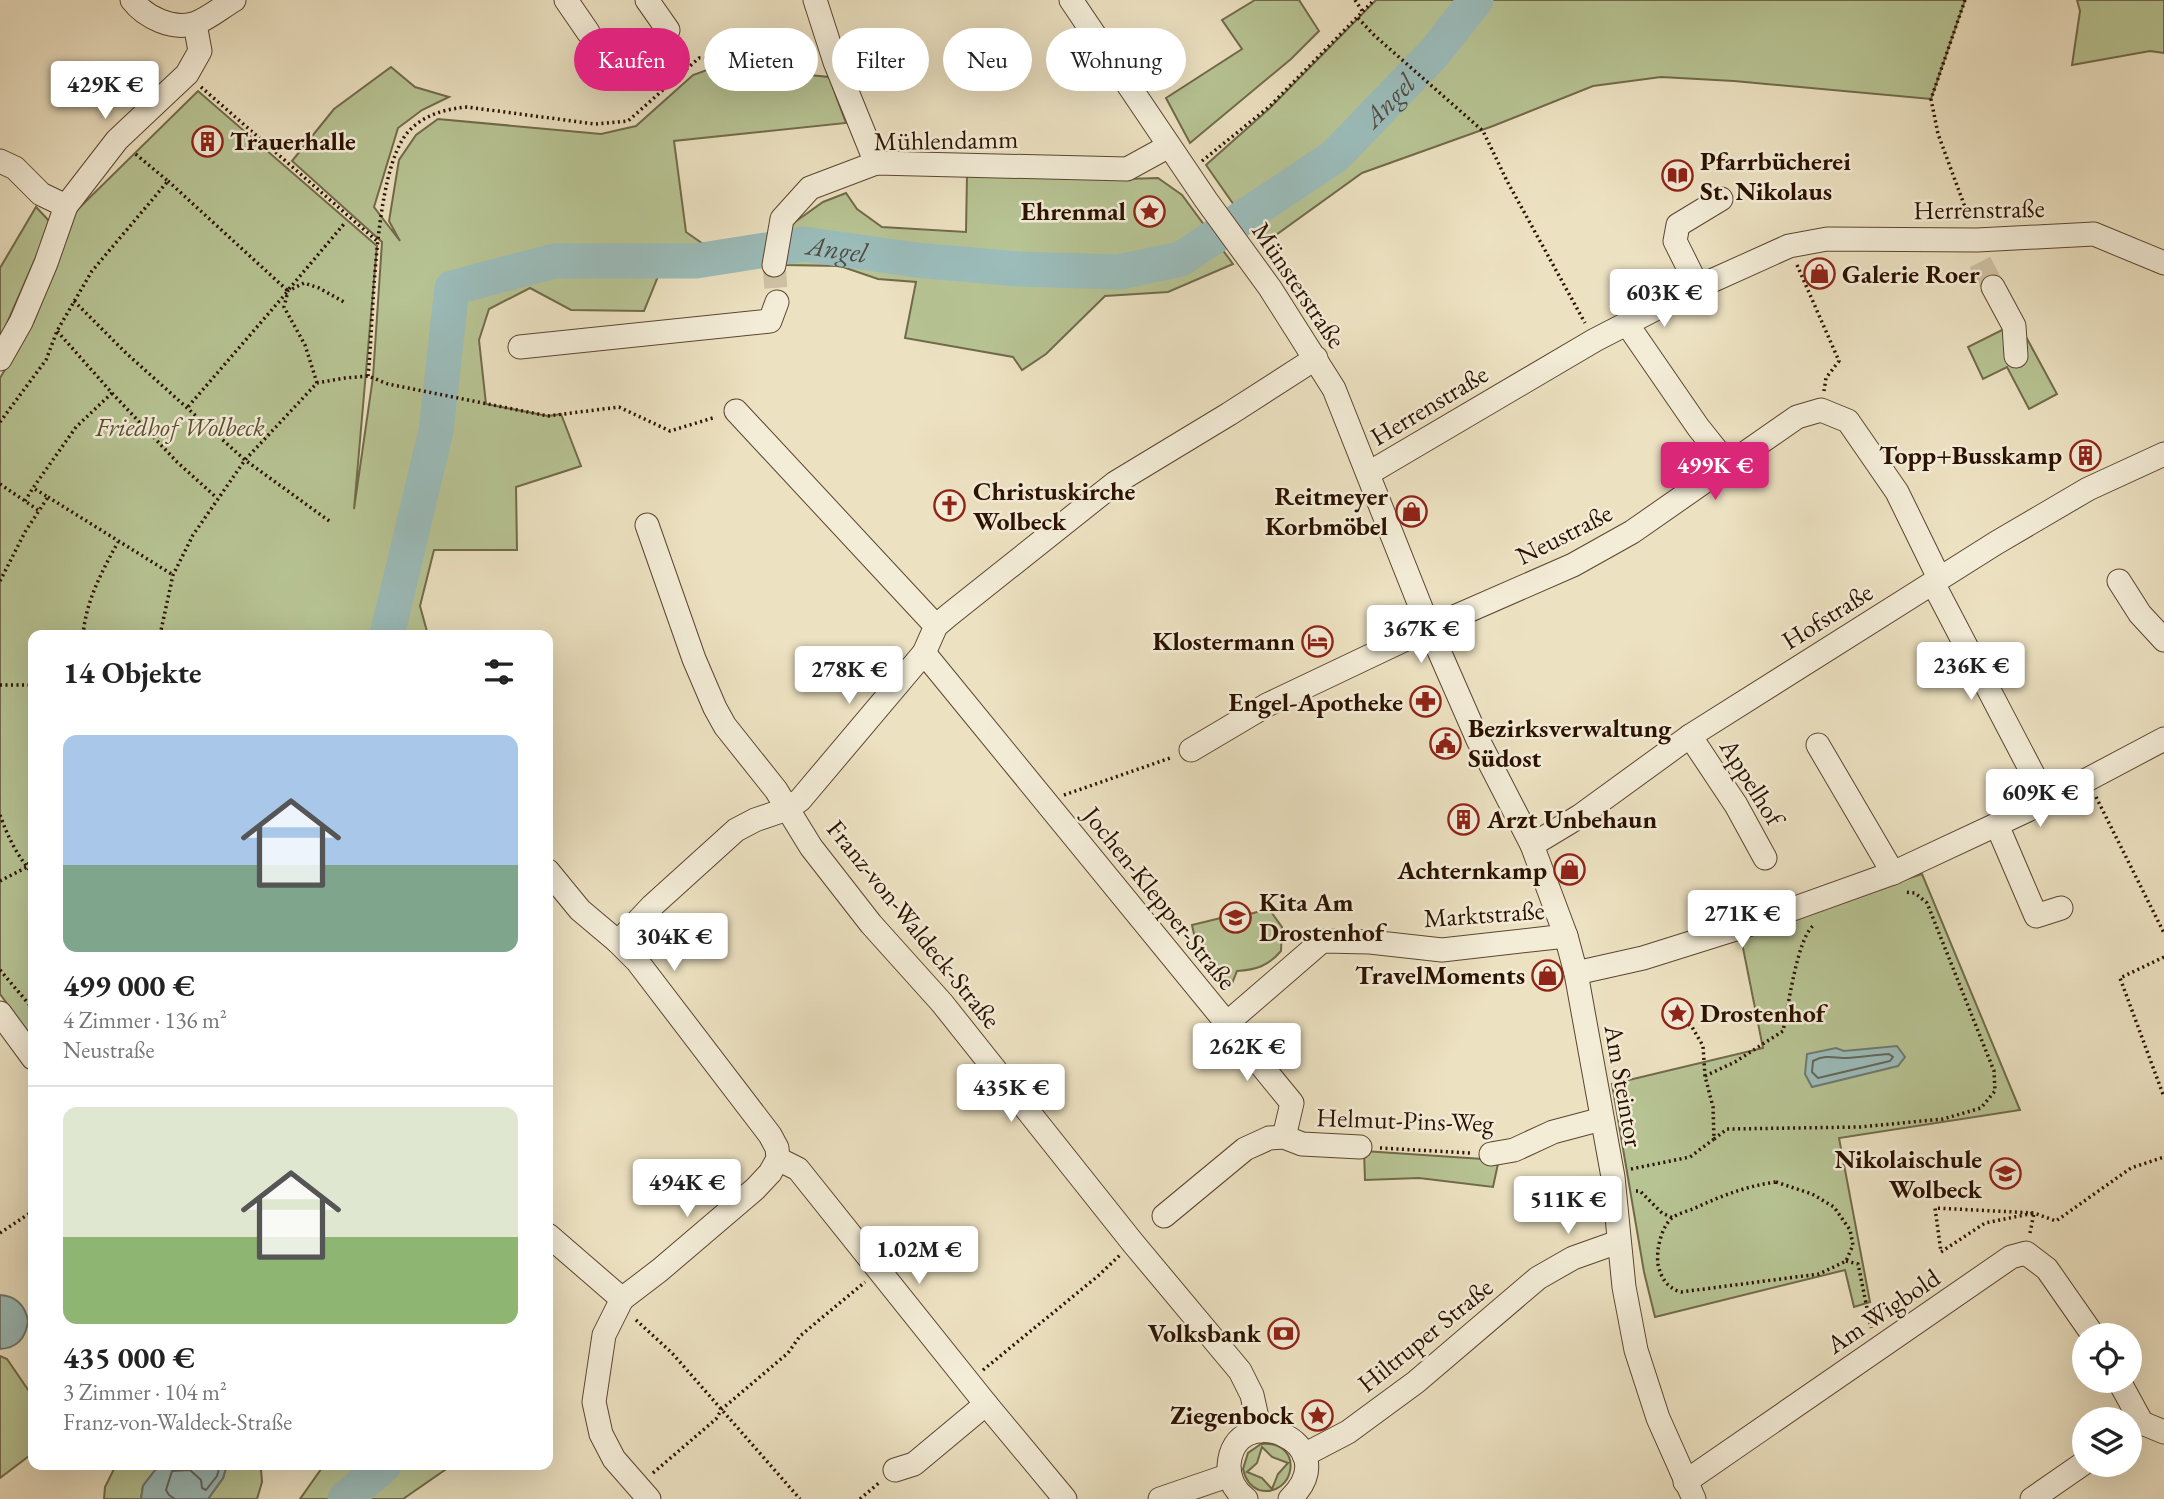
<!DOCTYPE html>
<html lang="de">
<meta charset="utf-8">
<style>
body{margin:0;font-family:"EB Garamond",serif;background:#f2f2f2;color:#222;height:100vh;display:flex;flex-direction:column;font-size:26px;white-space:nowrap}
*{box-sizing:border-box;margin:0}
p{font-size:23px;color:#767676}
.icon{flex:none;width:38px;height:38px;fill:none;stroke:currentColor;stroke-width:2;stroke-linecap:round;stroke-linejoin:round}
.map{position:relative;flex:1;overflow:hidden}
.sheet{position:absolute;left:28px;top:630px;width:525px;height:840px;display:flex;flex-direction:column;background:#fff;border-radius:14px;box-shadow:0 7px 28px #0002}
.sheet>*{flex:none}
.banner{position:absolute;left:574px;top:28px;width:665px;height:63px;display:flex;gap:14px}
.tools{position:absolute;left:2072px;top:1323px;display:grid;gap:14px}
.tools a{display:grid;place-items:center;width:70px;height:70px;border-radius:50%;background:#fff;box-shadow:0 7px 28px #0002;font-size:35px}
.price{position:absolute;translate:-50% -60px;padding:0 16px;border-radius:7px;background:#fff;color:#222;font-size:23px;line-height:46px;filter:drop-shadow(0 2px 4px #0008)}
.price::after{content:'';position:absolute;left:50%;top:42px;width:21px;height:16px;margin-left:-10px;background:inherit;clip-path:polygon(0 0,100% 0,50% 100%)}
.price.selected{background:#db2777;color:#fff}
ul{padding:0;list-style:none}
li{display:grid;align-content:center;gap:14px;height:371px;padding:0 35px}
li+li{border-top:2px solid #e0e0e0}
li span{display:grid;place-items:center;height:217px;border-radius:14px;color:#555}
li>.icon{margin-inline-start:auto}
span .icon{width:126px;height:126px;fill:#fffc;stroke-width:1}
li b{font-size:30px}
h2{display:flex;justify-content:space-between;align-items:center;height:84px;padding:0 35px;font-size:30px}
.pill{padding:0 24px;border-radius:32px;background:#fff;box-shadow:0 7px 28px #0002;font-size:24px;line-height:63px}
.pill.selected{background:#db2777;color:#fff}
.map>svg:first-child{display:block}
.green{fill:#b7c393;stroke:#716a4a;stroke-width:2;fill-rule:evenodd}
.water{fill:#9bbcba;stroke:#6e7870;stroke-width:2}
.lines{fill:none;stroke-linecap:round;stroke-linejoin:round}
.shore{stroke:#63665d;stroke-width:2}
.river{stroke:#9bbcba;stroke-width:35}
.minor-tunnel{stroke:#cfc2a4;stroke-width:23;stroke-dasharray:23 11;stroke-linecap:butt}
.minor-casing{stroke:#5b4530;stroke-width:25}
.path{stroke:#2b1100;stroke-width:3.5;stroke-dasharray:2 3.5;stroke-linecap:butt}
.minor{stroke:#f3ecd7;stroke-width:23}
.labels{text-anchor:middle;stroke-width:5;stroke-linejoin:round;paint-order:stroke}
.street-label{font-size:26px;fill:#2b1100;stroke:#f3ecd7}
.poi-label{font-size:26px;font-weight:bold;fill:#2b1100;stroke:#f3ecd7;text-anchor:end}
.park-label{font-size:26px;font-style:italic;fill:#5c4f33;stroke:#f3ecd7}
.water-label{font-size:28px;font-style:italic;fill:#524d41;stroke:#f3ecd7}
</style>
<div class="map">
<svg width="2164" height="1499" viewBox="0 0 2164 1499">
<rect width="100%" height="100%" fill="#ece1c1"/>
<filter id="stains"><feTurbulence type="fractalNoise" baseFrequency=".00286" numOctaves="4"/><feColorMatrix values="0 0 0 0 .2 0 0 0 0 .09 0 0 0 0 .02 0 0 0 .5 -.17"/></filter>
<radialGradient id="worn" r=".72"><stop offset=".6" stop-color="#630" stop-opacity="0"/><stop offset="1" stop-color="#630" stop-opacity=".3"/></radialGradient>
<g class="green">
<path d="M1255,0H1299L1319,31L1291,59L1190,143L1166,98L1242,49L1222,20Z"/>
<path d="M1376,0H1965L1931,99L1734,81L1661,77L1593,86L1493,126L1362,173L1262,245L1206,165L1270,108Z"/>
<path d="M2077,0H2164V53L2150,51L2072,65L2080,11Z"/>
<path d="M718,66L829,77L846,123L674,141L686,232L706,246L595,255H546L444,284L434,387L451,392L457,319L467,297L529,277L659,274L644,311L571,310L530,288L489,309L479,340L486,404L548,416L561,414L581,466L516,487L517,550H434L420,606L428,635H33V1039L0,994V378L34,321L76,211L198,91L377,246L354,509L373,377L382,242L292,161L334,109L391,67L415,87L449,97L422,110L398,128L374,207L400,241L389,221L399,160L416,135L438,119L601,134L636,126L693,75Z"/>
<path d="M967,174L1126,179L1158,178L1182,195L1233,264L1168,292L1105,296L1046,354L1022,370L1013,357L905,338L916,282L878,279L840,266L785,265L792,224L823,202L846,193L857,209L882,227L966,232Z"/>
<path d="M36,207L51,223L0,339V268Z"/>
<path d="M2018,322L2057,394L2029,409L2007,367L1983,379L1968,347Z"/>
<path d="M1922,874L2020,1110L1839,1138L1870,1302L1854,1307L1845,1270L1655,1317L1644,1272L1612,1084L1763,1048L1740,933Z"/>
<path d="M1269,909L1282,927L1281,951C1268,966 1256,970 1237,971L1231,986H1225L1222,981V974C1204,960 1196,947 1192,925L1237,914L1238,917Z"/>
<path d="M1364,1151L1483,1159H1499L1493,1187L1419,1178L1365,1180Z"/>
<path d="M0,1356L7,1359L33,1397V1453L0,1478Z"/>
<path d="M1261,1444C1306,1440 1295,1499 1259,1490C1249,1486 1245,1478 1243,1469L1248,1453ZM1262,1447L1272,1457L1288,1463L1278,1474L1272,1489L1262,1478L1247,1472L1257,1463Z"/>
<path d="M116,1465H159L143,1486L141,1499H104L105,1487Z"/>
<path d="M227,1465H255L261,1470L262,1482L257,1499H208L223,1478Z"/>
<path d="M324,1465H452L403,1499H300Z"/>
</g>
<g class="water">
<path d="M1897,1046L1905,1057L1898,1066L1812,1087L1805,1074L1807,1054L1836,1048L1844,1051Z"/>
<path d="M0,1295C16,1296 25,1305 28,1321C26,1337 18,1348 0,1349Z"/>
<path d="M159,1465H227L223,1478L208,1499H141L143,1486Z"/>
</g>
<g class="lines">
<g class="shore">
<path d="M1889,1054L1893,1057L1890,1061L1818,1078L1812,1072L1813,1061C1826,1054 1834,1058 1847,1058C1861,1057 1875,1055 1889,1054Z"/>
<path d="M175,1499L169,1495L166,1490L172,1471L190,1470L201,1480L202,1488L206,1490L217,1476L220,1465"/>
</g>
<g class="river">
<path id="s1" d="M387,635L436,431L452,288L554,261H696L804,244L916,260L1018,269L1119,272L1181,259L1335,156L1435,52L1476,0"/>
<path d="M345,1499L384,1465"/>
</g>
<g class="minor-tunnel">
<path d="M1980,262L1993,287"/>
<path d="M774,265L777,302"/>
</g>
<defs>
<g id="minor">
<path d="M132,0C145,17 173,31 196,23C209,18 222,7 234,0"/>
<path d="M566,0L588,32"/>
<path d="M647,0L668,30"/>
<path d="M815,0L835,62L876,163"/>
<path d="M1071,0L1206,200L1270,288L1334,389L1429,628L1478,740L1532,845L1566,936L1576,973L1613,1177L1624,1287L1636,1350L1658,1418L1694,1499"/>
<path d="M0,161L15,168L41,194L66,206"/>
<path d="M774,265L782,219L810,188L876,163L1127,169L1169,146"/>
<path d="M1698,287L1675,241L1678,225L1721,199"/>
<path d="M1993,287L2014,326L2016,356"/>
<path d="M1627,324L1698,427L1729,466"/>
<path d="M520,347L770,321L777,302"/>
<path d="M0,359L21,322L46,263L66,206L117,140L187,74L200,51L195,24"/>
<path d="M736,411L936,626"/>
<path d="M1369,473L1595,340L1698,287L1789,246L1827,239L1977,240L2094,234L2164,263"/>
<path d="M647,525L694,659L715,708L725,726L776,790L811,847L871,924L942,1003L1133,1243L1240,1371L1252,1395L1260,1431"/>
<path d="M2119,581L2140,614L2164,640"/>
<path d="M1933,583L2047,801"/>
<path d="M924,653L1292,1103L1284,1137"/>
<path d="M1690,736L1736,805L1765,858"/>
<path d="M1818,745L1893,873"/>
<path d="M1191,750L1267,705L1429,628L1573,565L1632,532L1797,417L1821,410L1848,421L1897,492L1939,578"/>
<path d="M1997,825L2036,916L2061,908"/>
<path d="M1532,845L1580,816L1690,736L1996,543L2088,489L2164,454"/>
<path d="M548,871L580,910L618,942"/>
<path d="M1576,973L1643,958L1745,926L1893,873L2047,801L2164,739"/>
<path d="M0,1013L33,1058"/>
<path d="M1226,1024L1322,941L1370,942L1442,950L1566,936"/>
<path d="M1491,1154L1514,1150L1553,1132L1602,1119"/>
<path d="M778,1159L777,1148L770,1135L637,961L618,942L652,906L736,830L755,820L787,809L800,800L924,653L936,626L949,615L1115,483L1229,414L1316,358"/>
<path d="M778,1159L798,1169L986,1404L1065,1499"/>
<path d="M1164,1216L1245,1149L1269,1138L1284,1137L1302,1144L1360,1147"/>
<path d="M548,1235L622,1299"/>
<path d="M2119,1381L2142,1423L2164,1432"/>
<path d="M1304,1455L1348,1432L1416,1382L1538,1278L1573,1258L1618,1242"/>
<path d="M895,1470L914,1464L986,1404"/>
<path d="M1685,1482L2011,1257L2026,1253L2047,1269L2093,1335"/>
<path d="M649,1499L614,1459L601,1434L594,1402L604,1335L622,1299L660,1270L755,1189L770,1173L778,1159"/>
<path d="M1160,1499L1230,1475"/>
<path d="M1246,1499C1235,1491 1229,1480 1229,1466C1233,1396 1349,1442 1290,1499"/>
<path d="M2032,1499L2084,1463"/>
</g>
</defs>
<use href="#minor" class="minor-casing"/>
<g class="path">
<path d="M1355,0L1363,12"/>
<path d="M1965,0L1931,99L1938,134L1969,218"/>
<path d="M1358,18L1375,36L1483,131L1507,181L1585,323"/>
<path d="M201,87L377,241"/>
<path d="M1202,161L1270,106L1374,0"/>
<path d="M168,181L288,291L187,408"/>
<path d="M1797,265L1839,361L1826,378L1824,391"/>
<path d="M289,289L344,224"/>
<path d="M74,301L126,353L245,460L332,523"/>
<path d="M368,376C374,320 373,172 408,132C423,115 445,109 467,107L595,124L628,121L699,58L814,61"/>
<path d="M317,383L305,345L284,307L288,291L304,283L319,288L344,302"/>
<path d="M112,393L177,462L217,498"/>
<path d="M0,422L46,360L57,331L92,271L168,181L133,152"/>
<path d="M0,484L38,510"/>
<path d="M48,497L173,575"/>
<path d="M25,501L33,488"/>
<path d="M0,581L25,532L48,497L33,488L76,427L112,393L57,331"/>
<path d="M83,635C86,601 102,571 118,542"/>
<path d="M160,635L173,575L193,535L245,460L317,383L345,378L368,376L388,384L548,416L619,407L670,431L716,417"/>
<path d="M0,685H33"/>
<path d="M1064,795L1173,757"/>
<path d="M2096,797L2164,933"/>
<path d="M0,815C8,837 17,856 33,874"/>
<path d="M0,881L27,867L33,854"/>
<path d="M2164,957L2120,978L2164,1097"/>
<path d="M0,970L33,1009"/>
<path d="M1705,1076L1735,1062L1783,1031C1788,1009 1797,939 1813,926"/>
<path d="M1714,1139L1727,1129L1860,1127L1943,1119L1981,1108L1995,1091L1994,1071L1927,903L1915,893L1905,892"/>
<path d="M1380,1148L1470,1153"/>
<path d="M1631,1169L1690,1157L1714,1139L1713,1107L1705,1076L1703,1046L1692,1027L1668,1008"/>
<path d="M1776,1182L1812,1194L1834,1207L1850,1230L1853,1245L1846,1261L1819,1274L1681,1292C1667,1288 1661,1278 1658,1264C1656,1251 1661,1227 1672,1218C1677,1214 1687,1211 1693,1209C1721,1196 1746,1186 1776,1182Z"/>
<path d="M1636,1191H1640L1662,1213L1673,1218"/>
<path d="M0,1233L33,1211"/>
<path d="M2030,1233L2034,1213L1985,1223L1941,1252L1935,1208L2034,1213L2056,1221L2131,1168L2164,1157"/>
<path d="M1846,1261L1858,1264L1871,1328"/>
<path d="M636,1320L672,1353L800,1499"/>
<path d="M983,1370L1098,1276L1120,1255"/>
<path d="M653,1473L716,1419L722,1409L788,1353L800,1336L865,1282"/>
<path d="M860,1499L880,1482"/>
</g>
<use href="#minor" class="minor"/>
</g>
<defs>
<symbol id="building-ring" viewBox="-11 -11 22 22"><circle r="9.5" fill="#f3ecd7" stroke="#8f2418" stroke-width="1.5"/><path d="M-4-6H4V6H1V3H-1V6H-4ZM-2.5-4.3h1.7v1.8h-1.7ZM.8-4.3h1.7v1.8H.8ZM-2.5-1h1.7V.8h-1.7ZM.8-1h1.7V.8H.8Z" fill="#8f2418"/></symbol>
<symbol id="library-ring" viewBox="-11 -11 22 22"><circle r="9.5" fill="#f3ecd7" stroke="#8f2418" stroke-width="1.5"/><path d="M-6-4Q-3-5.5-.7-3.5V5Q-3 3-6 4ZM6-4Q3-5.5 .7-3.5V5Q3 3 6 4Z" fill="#8f2418"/></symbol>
<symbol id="sight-ring" viewBox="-11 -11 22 22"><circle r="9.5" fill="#f3ecd7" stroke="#8f2418" stroke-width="1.5"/><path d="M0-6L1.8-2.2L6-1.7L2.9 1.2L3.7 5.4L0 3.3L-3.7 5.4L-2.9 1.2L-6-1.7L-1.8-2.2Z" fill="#8f2418"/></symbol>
<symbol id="shop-ring" viewBox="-11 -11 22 22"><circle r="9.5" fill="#f3ecd7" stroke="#8f2418" stroke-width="1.5"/><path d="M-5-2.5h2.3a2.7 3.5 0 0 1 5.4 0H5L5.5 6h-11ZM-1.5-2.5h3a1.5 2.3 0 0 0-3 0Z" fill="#8f2418"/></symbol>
<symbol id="church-ring" viewBox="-11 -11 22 22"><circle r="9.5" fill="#f3ecd7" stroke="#8f2418" stroke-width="1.5"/><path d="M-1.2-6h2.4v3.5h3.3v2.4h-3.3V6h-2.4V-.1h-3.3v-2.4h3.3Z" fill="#8f2418"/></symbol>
<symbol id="hotel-ring" viewBox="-11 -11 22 22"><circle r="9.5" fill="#f3ecd7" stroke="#8f2418" stroke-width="1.5"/><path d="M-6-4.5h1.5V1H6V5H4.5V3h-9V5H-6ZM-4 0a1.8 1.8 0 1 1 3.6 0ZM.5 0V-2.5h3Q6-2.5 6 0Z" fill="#8f2418"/></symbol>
<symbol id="pharmacy-ring" viewBox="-11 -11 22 22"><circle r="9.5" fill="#f3ecd7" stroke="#8f2418" stroke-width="1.5"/><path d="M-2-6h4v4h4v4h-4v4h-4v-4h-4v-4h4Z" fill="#8f2418"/></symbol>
<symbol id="civic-ring" viewBox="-11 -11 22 22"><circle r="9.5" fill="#f3ecd7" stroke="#8f2418" stroke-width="1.5"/><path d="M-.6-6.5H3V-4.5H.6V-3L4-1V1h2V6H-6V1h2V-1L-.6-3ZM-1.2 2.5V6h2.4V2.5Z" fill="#8f2418"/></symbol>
<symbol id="school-ring" viewBox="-11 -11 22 22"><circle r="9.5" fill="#f3ecd7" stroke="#8f2418" stroke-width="1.5"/><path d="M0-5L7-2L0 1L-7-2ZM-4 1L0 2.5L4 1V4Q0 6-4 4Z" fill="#8f2418"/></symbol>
<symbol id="bank-ring" viewBox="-11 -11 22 22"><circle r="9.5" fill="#f3ecd7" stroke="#8f2418" stroke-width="1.5"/><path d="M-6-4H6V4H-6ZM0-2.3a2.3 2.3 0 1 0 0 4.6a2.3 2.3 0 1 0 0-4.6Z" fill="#8f2418"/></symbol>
</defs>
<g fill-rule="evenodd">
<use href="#building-ring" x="190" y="124" width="35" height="35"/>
<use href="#library-ring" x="1660" y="158" width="35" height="35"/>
<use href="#sight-ring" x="1132" y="194" width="35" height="35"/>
<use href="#shop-ring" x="1802" y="256" width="35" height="35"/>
<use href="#building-ring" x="2068" y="438" width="35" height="35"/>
<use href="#church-ring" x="932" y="488" width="35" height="35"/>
<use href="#shop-ring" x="1394" y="494" width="35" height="35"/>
<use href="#hotel-ring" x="1300" y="624" width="35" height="35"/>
<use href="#pharmacy-ring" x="1408" y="684" width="35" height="35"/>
<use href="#civic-ring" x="1428" y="726" width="35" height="35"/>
<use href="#building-ring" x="1446" y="802" width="35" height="35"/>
<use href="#shop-ring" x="1552" y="852" width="35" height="35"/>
<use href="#school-ring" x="1218" y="900" width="35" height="35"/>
<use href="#shop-ring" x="1530" y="958" width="35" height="35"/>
<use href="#sight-ring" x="1660" y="996" width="35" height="35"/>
<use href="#school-ring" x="1988" y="1156" width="35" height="35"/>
<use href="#bank-ring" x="1266" y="1316" width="35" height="35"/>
<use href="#sight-ring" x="1300" y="1398" width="35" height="35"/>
</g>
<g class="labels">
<g class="street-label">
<text transform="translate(946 140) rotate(-1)" y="9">Mühlendamm</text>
<text transform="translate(1979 209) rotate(-1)" y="9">Herrenstraße</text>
<text transform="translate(1299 285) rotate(56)" y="9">Münsterstraße</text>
<text transform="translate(1429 405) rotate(-31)" y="9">Herrenstraße</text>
<text transform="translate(1564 534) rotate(-27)" y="9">Neustraße</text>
<text transform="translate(1827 616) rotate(-32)" y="9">Hofstraße</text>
<text transform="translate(1752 782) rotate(58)" y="9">Appelhof</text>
<text transform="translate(1160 898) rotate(51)" y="9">Jochen-Klepper-Straße</text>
<text transform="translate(1484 914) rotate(-4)" y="9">Marktstraße</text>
<text transform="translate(914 924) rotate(51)" y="9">Franz-von-Waldeck-Straße</text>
<text transform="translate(1624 1086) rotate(80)" y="9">Am Steintor</text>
<text transform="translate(1405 1120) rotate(2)" y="9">Helmut-Pins-Weg</text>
<text transform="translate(1883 1311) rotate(-34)" y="9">Am Wigbold</text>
<text transform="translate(1425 1335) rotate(-39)" y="9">Hiltruper Straße</text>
</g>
<g class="poi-label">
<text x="230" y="150" text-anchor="start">Trauerhalle</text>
<text x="1700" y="170" text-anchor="start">Pfarrbücherei<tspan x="1700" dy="30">St. Nikolaus</tspan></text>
<text x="1126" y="220">Ehrenmal</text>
<text x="1842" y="283" text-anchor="start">Galerie Roer</text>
<text x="2062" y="464">Topp+Busskamp</text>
<text x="973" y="500" text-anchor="start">Christuskirche<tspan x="973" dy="30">Wolbeck</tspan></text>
<text x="1388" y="505">Reitmeyer<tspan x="1388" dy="30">Korbmöbel</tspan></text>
<text x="1295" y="650">Klostermann</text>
<text x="1403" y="711">Engel-Apotheke</text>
<text x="1468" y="737" text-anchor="start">Bezirksverwaltung<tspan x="1468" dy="30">Südost</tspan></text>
<text x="1487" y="828" text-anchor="start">Arzt Unbehaun</text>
<text x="1547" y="879">Achternkamp</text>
<text x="1259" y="911" text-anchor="start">Kita Am<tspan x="1259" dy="30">Drostenhof</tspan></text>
<text x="1525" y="984">TravelMoments</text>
<text x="1700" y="1022" text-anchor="start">Drostenhof</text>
<text x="1982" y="1168">Nikolaischule<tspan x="1982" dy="30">Wolbeck</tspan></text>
<text x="1261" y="1342">Volksbank</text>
<text x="1294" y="1424">Ziegenbock</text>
</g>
<g class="park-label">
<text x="180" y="436">Friedhof Wolbeck</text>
</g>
<g class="water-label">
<text dy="10" stroke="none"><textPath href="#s1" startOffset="1353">Angel</textPath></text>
<text dy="10" stroke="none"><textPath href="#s1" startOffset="744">Angel</textPath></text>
</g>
</g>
<rect width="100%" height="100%" filter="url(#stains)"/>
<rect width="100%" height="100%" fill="url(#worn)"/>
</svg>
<div class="tools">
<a><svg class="icon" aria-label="locate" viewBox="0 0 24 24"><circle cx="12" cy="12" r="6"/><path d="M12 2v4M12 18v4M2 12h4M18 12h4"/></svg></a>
<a><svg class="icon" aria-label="layers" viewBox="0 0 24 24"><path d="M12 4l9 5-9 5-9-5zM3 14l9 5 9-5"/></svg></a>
</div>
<b class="price" style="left:105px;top:121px">429K €</b>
<b class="price" style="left:1664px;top:329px">603K €</b>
<b class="price selected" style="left:1715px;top:502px">499K €</b>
<b class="price" style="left:1421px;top:665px">367K €</b>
<b class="price" style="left:1971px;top:702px">236K €</b>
<b class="price" style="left:849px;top:706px">278K €</b>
<b class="price" style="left:2040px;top:829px">609K €</b>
<b class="price" style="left:1742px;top:950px">271K €</b>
<b class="price" style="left:674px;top:973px">304K €</b>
<b class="price" style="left:1247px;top:1083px">262K €</b>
<b class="price" style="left:1011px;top:1124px">435K €</b>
<b class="price" style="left:687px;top:1219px">494K €</b>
<b class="price" style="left:1568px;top:1236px">511K €</b>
<b class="price" style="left:919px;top:1286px">1.02M €</b>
<div class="banner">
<a class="pill selected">Kaufen</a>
<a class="pill">Mieten</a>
<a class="pill">Filter</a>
<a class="pill">Neu</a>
<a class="pill">Wohnung</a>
</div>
<section class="sheet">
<h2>14 Objekte<svg class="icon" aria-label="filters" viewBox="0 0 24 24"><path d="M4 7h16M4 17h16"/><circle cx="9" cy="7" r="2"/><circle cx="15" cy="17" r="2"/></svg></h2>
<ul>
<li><span style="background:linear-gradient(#a9c7e8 60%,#7fa58c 0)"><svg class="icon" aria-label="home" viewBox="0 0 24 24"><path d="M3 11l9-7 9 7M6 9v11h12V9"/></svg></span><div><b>499 000 €</b><p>4 Zimmer · 136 m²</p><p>Neustraße</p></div></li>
<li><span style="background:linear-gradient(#dfe7d0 60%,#8fb573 0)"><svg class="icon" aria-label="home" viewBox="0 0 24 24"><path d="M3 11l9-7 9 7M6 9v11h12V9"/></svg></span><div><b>435 000 €</b><p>3 Zimmer · 104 m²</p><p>Franz-von-Waldeck-Straße</p></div></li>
</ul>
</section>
</div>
